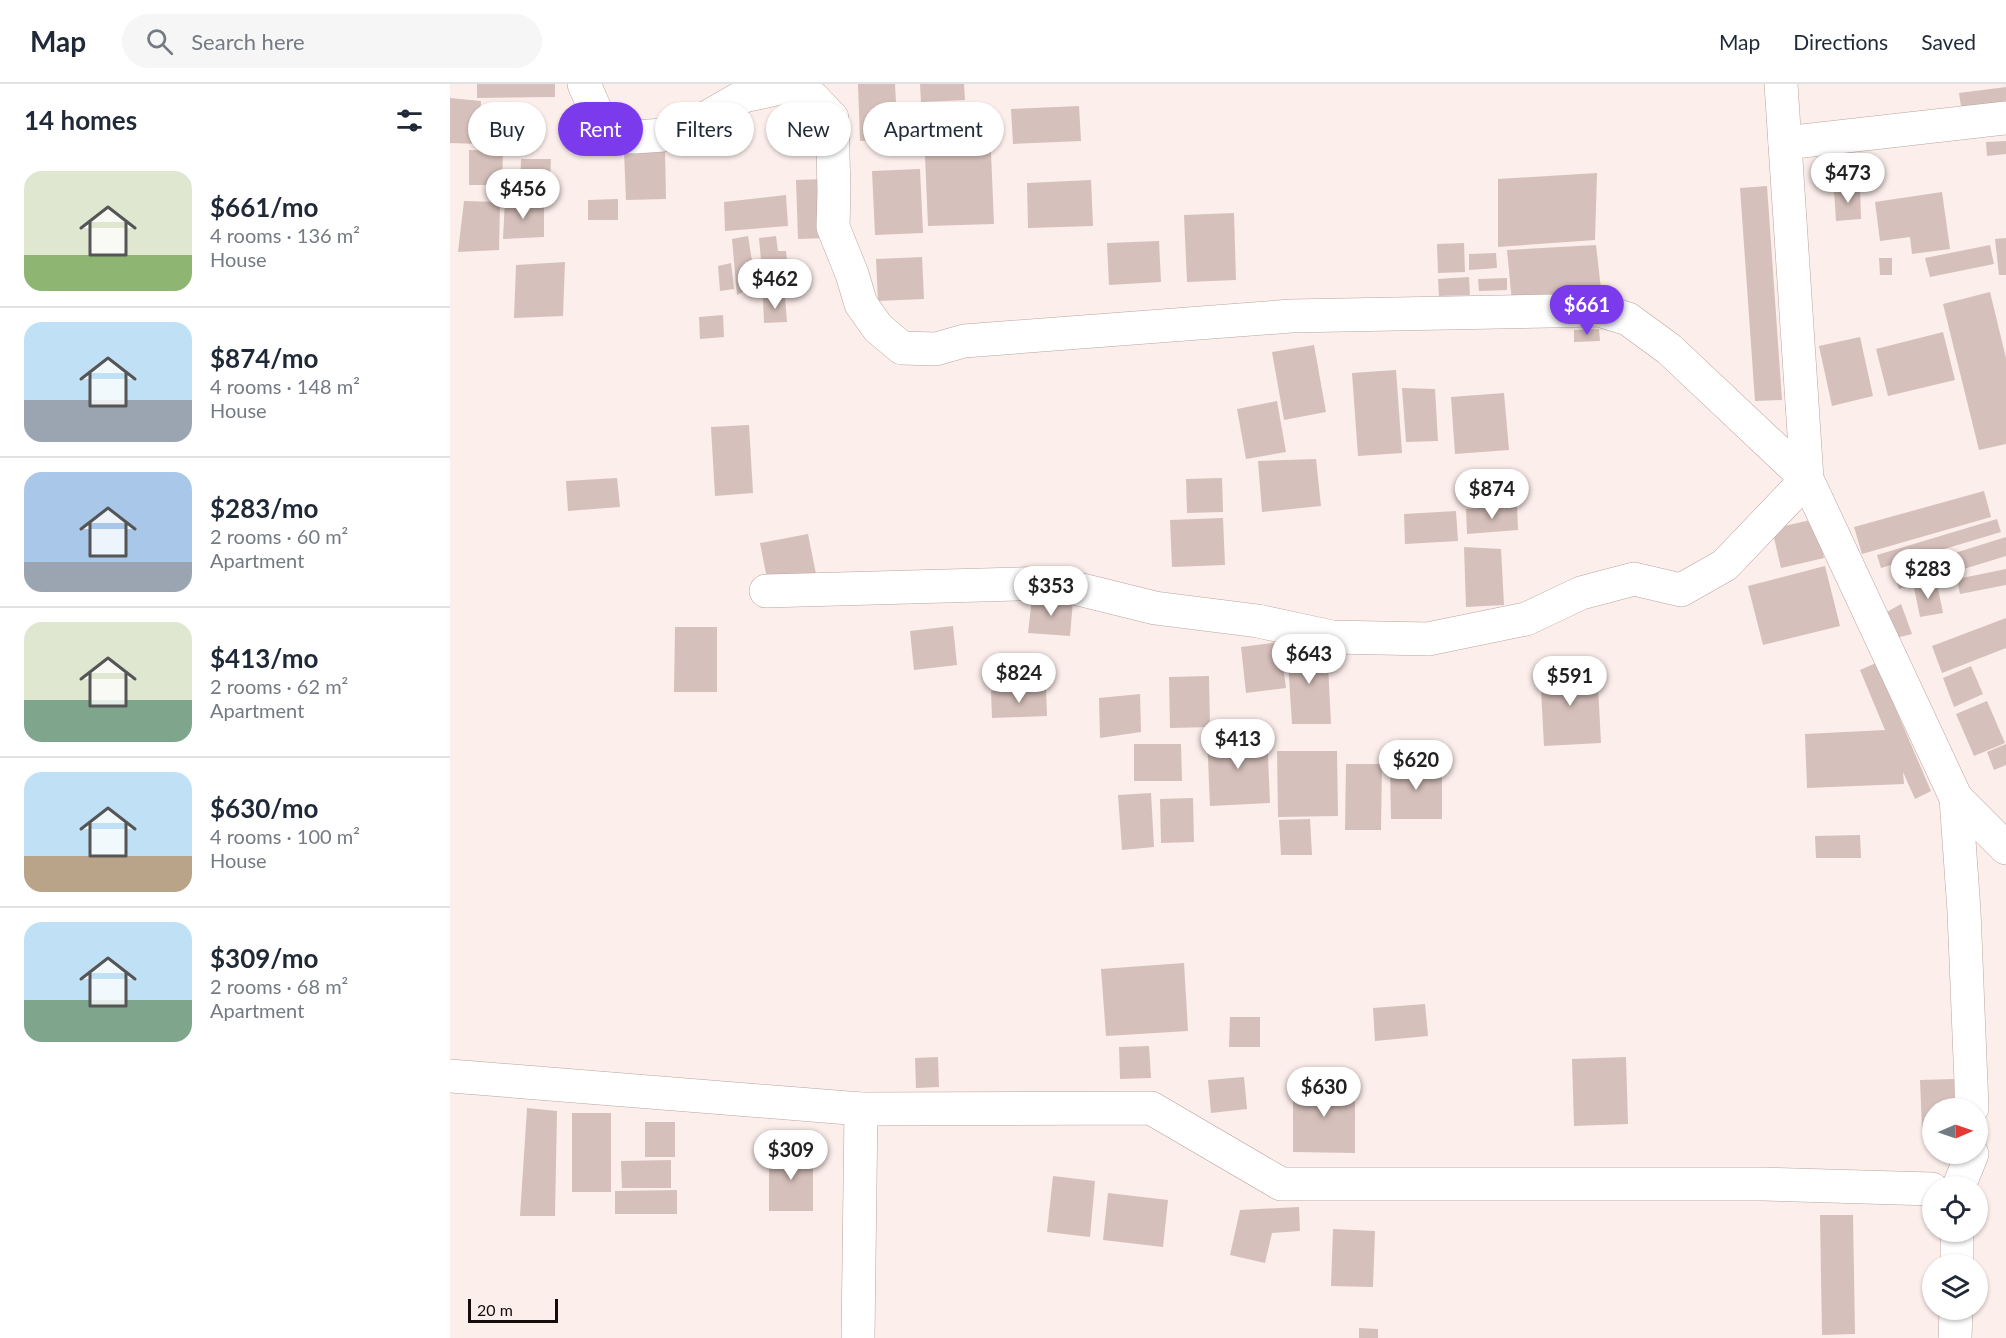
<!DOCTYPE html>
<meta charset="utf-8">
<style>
body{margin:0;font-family:Lato,sans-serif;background:#f6f6f7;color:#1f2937;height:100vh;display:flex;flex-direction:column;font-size:22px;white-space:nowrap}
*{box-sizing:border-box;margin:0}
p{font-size:20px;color:#747a83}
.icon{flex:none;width:33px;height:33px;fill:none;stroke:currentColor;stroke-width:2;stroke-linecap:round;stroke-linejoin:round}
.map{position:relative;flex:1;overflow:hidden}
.panel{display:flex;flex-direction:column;background:#fff;width:450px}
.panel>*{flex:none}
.hud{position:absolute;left:18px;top:18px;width:570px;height:54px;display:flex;gap:12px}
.needle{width:39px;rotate:88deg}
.buttons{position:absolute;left:1472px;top:1014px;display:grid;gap:12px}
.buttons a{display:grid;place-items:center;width:66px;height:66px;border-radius:50%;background:#fff;box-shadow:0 2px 4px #0004;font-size:30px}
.scale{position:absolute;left:18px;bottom:15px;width:90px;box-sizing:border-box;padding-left:6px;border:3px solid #150d0c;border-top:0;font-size:16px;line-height:21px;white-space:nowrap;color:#150d0c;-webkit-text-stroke:4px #fceeeb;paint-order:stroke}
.price{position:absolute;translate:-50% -51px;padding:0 14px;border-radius:21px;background:#fff;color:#222;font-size:20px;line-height:39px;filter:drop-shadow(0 2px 3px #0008)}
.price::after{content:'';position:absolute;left:50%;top:36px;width:18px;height:14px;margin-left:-9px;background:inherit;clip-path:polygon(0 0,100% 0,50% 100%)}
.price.current{background:#7c3aed;color:#fff}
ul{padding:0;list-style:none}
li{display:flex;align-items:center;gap:18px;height:150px;padding:0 24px}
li+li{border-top:2px solid #e0e1e3}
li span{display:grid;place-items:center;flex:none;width:168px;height:120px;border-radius:18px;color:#555}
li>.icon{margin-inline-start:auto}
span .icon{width:72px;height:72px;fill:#fffc;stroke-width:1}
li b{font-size:26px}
h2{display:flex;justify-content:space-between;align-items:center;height:72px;padding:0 24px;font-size:26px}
.pill{padding:0 21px;border-radius:27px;background:#fff;box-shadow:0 2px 4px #0004;font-size:21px;line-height:54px}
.pill.current{background:#7c3aed;color:#fff}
header{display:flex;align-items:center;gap:36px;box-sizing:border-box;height:84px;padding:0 30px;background:#fff;border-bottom:2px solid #e0e1e3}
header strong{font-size:28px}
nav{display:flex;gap:33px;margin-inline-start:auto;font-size:21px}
.search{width:420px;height:54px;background:#f6f6f7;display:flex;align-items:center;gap:15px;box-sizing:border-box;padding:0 21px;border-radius:33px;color:#747a83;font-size:22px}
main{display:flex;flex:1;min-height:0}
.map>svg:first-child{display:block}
.building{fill:#d6c0bb}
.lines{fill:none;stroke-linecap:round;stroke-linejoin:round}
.minor-casing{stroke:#baa49f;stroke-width:34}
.minor{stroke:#fff;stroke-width:33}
</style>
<header>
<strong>Map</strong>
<div class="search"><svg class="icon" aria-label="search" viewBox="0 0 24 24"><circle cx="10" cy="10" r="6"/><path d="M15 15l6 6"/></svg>Search here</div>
<nav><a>Map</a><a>Directions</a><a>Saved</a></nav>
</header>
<main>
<section class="panel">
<h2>14 homes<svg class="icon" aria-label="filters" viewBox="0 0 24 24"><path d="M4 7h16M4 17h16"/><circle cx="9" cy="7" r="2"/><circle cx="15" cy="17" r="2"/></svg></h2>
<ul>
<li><span style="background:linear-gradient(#dfe7d0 70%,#8fb573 0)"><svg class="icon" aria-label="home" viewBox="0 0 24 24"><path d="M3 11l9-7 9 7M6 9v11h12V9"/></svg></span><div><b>$661/mo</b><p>4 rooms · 136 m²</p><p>House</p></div></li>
<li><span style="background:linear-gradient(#bfe0f5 65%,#9aa5b1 0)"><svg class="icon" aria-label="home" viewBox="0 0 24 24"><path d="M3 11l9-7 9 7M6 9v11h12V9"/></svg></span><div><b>$874/mo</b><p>4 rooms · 148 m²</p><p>House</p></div></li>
<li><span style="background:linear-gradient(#a9c7e8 75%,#9aa5b1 0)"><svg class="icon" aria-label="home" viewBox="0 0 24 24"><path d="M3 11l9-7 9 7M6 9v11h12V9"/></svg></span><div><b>$283/mo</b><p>2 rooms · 60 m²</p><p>Apartment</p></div></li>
<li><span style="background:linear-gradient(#dfe7d0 65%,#7fa58c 0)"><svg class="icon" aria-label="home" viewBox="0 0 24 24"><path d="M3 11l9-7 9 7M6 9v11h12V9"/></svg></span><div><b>$413/mo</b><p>2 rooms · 62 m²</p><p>Apartment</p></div></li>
<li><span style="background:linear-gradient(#bfe0f5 70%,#b9a48a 0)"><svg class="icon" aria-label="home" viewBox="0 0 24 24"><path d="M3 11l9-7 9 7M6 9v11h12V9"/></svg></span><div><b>$630/mo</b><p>4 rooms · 100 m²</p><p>House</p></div></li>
<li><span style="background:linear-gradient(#bfe0f5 65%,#7fa58c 0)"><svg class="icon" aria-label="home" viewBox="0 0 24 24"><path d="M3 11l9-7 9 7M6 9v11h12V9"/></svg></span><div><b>$309/mo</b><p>2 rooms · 68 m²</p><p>Apartment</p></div></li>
</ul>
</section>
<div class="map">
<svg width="1556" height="1254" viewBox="0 0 1556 1254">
<rect width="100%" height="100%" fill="#fceeeb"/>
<g class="building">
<path d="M27,0H105V13L27,14Z"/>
<path d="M408,0H445L448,56L410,57Z"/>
<path d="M470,0H514L515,16L471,18Z"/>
<path d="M1556,3V30L1513,36L1509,9Z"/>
<path d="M0,14L31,17L29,60L0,59Z"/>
<path d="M629,22L631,57L563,60L561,25Z"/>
<path d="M540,45L544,140L478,142L474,48Z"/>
<path d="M1556,57V70L1537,72L1536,58Z"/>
<path d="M19,66L53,67L52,101H19Z"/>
<path d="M215,67L216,115L176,116L174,68Z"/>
<path d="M71,75H101L99,115H70Z"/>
<path d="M470,85L473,149L425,151L422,87Z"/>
<path d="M1147,89L1145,156L1048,163V95Z"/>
<path d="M374,95L377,154L348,155L346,96Z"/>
<path d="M641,96L643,142L578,144L577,99Z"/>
<path d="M1317,102L1332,316L1305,317L1290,104Z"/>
<path d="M1410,104L1411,135L1386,137L1384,106Z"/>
<path d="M1492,108L1500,165L1462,170L1460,153L1430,157L1425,118Z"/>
<path d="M336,111L338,142L275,147L274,118Z"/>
<path d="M168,115V136H138V116Z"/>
<path d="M55,116L94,120V153L53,155Z"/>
<path d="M14,117L50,118L49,166L8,168Z"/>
<path d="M784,129L786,196L737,198L734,131Z"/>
<path d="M298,152L306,202L287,211L282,155Z"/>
<path d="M326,152L328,167H336L339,196L313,198L309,154Z"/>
<path d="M1556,154V191H1549L1545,155Z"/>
<path d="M709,157L711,198L659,201L657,159Z"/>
<path d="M1014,159L1015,188L988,189L987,160Z"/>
<path d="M1146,161L1152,214L1062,218L1057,166Z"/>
<path d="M1540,161L1544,180L1480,193L1475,174Z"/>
<path d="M1046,169L1047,184L1019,186V170Z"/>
<path d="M472,173L474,215L428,217L426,175Z"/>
<path d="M1429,174H1442V191H1430Z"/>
<path d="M115,178L113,232L64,234L66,181Z"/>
<path d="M281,179L284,205L270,207L268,182Z"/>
<path d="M1019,193L1020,211L989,212L988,195Z"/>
<path d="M1057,194V206L1029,207L1028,195Z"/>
<path d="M1540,208L1556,274V360L1529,366L1493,220Z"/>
<path d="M335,213L337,238L314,239L313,214Z"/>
<path d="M273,231L274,253L250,255L249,233Z"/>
<path d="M1149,245L1150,257L1124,258V246Z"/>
<path d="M1493,248L1505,296L1438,312L1426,265Z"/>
<path d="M1410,253L1423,312L1382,322L1369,262Z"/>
<path d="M864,261L876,328L834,336L822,268Z"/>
<path d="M946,286L952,369L908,372L902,289Z"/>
<path d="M952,304L985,305L988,357L956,358Z"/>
<path d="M1054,309L1059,366L1005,370L1001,313Z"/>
<path d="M827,317L836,368L796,375L787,325Z"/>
<path d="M299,341L303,409L265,412L261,343Z"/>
<path d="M866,375L871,422L812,428L808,377Z"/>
<path d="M167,394L170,423L118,427L116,397Z"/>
<path d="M772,394L773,428L737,429L736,395Z"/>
<path d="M1534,407L1541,433L1412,470L1404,443Z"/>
<path d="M1067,421L1068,446L1017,450L1016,425Z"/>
<path d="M1006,427L1008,457L955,460L954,430Z"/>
<path d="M773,434L775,481L722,483L720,436Z"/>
<path d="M1365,435L1374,474L1331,484L1322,445Z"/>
<path d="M1547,435L1551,448L1431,484L1427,471Z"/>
<path d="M358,450L366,490L318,500L310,459Z"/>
<path d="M1556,453V472L1449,505L1444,488Z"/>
<path d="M1014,463L1051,465L1054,521L1016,523Z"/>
<path d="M1375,482L1390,542L1313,561L1298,502Z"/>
<path d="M1556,485V501L1510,510L1507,495Z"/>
<path d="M1487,500L1493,529L1470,533L1464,504Z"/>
<path d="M582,514L623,517L620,552L578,549Z"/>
<path d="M1451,520L1462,550L1446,554L1437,528Z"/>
<path d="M1556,534V564L1492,589L1482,562Z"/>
<path d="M503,542L507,581L464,586L460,547Z"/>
<path d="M225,543H267V608H224Z"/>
<path d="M830,558L836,604L796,609L791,563Z"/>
<path d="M877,561L881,640H842L837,562Z"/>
<path d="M1426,579L1481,707L1465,715L1453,688L1454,700L1357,704L1355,650L1435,646L1410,586Z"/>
<path d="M1521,582L1533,610L1504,623L1493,594Z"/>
<path d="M1147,584L1151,659L1094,662L1090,587Z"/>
<path d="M759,592L760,643L720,644L719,593Z"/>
<path d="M596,605L597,632L542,634L541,607Z"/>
<path d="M690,610L691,648L650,654L649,614Z"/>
<path d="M1537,617L1555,659L1524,672L1506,630Z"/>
<path d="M817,650L820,719L760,722L757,652Z"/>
<path d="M684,660H731L732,697H684Z"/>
<path d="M1556,660V681L1544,686L1537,668Z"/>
<path d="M827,667H887L888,732L828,733Z"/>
<path d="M896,680H932L931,746H895Z"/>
<path d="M940,680H992V735H941Z"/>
<path d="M701,709L704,763L672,766L668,711Z"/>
<path d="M743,714L744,758L711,759L710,715Z"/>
<path d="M860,735L862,771H831L829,736Z"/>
<path d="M1410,751L1411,774H1366L1365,752Z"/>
<path d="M734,879L738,947L656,952L651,885Z"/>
<path d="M975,920L978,952L925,957L923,924Z"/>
<path d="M780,933H810V963H779Z"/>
<path d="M699,962L701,994L670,995L669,963Z"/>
<path d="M488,973L489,1003L466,1004L465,974Z"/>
<path d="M1176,973L1178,1040L1124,1042L1122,975Z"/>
<path d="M794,993L797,1025L761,1029L758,996Z"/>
<path d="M1504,995L1505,1024H1482V1047H1472L1470,996Z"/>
<path d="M843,998L905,999V1069L843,1068Z"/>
<path d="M77,1024L107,1027L105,1132H70Z"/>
<rect x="122" y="1029" width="39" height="79"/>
<rect x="195" y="1038" width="30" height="35"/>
<rect x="319" y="1066" width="44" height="61"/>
<path d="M221,1076V1104H172L171,1077Z"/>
<path d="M603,1092L645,1097L640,1153L597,1148Z"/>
<path d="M227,1106V1130H165V1107Z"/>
<path d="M658,1109L718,1116L713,1163L653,1156Z"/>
<path d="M849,1123L850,1147L822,1149L815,1179L780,1171L790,1126Z"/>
<path d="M1370,1131H1403L1405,1250L1372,1251Z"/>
<path d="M883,1145L925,1147L923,1203L881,1202Z"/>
<path d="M909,1244L928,1245V1254H909Z"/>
</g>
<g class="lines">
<defs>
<g id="minor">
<path d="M134,0L152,41L168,53H185L228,50L294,12L330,4L342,5L362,13L382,34L384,107L383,143L402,190L411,220L428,244L452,264L486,265L514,257L841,232L1149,226L1178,235L1219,265L1357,395L1275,481L1231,506L1184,495L1131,509L1076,535L978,555L882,553L808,537L705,524L604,499L316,507"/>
<path d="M1331,0L1357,395L1506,714L1514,827L1522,1024"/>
<path d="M1335,59L1556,34"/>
<path d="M1506,714L1556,764"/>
<path d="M0,992L411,1025L701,1024L831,1100H1314L1482,1105"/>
<path d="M1509,1102L1522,1070"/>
<path d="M1507,1180V1148"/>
<path d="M408,1254L411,1025"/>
<path d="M1505,1254L1506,1226"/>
</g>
</defs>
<use href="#minor" class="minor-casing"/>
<use href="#minor" class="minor"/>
</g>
</svg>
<div class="buttons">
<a><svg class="needle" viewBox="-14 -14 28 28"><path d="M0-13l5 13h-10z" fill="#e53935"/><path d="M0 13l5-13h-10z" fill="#747a83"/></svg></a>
<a><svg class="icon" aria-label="locate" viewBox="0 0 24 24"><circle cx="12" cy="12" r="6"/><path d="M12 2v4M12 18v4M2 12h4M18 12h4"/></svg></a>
<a><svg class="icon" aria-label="layers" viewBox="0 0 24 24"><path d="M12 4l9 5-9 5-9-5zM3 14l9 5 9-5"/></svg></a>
</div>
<div class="scale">20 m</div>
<b class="price" style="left:1398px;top:120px">$473</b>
<b class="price" style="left:73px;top:136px">$456</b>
<b class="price" style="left:325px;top:226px">$462</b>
<b class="price current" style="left:1137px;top:252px">$661</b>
<b class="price" style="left:1042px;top:436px">$874</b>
<b class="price" style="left:1478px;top:516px">$283</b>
<b class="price" style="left:601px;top:533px">$353</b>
<b class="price" style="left:859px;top:601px">$643</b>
<b class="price" style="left:569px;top:620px">$824</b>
<b class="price" style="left:1120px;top:623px">$591</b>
<b class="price" style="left:788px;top:686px">$413</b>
<b class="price" style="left:966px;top:707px">$620</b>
<b class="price" style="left:874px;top:1034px">$630</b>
<b class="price" style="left:341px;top:1097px">$309</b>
<div class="hud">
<a class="pill">Buy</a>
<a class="pill current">Rent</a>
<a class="pill">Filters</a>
<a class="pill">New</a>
<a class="pill">Apartment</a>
</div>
</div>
</main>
